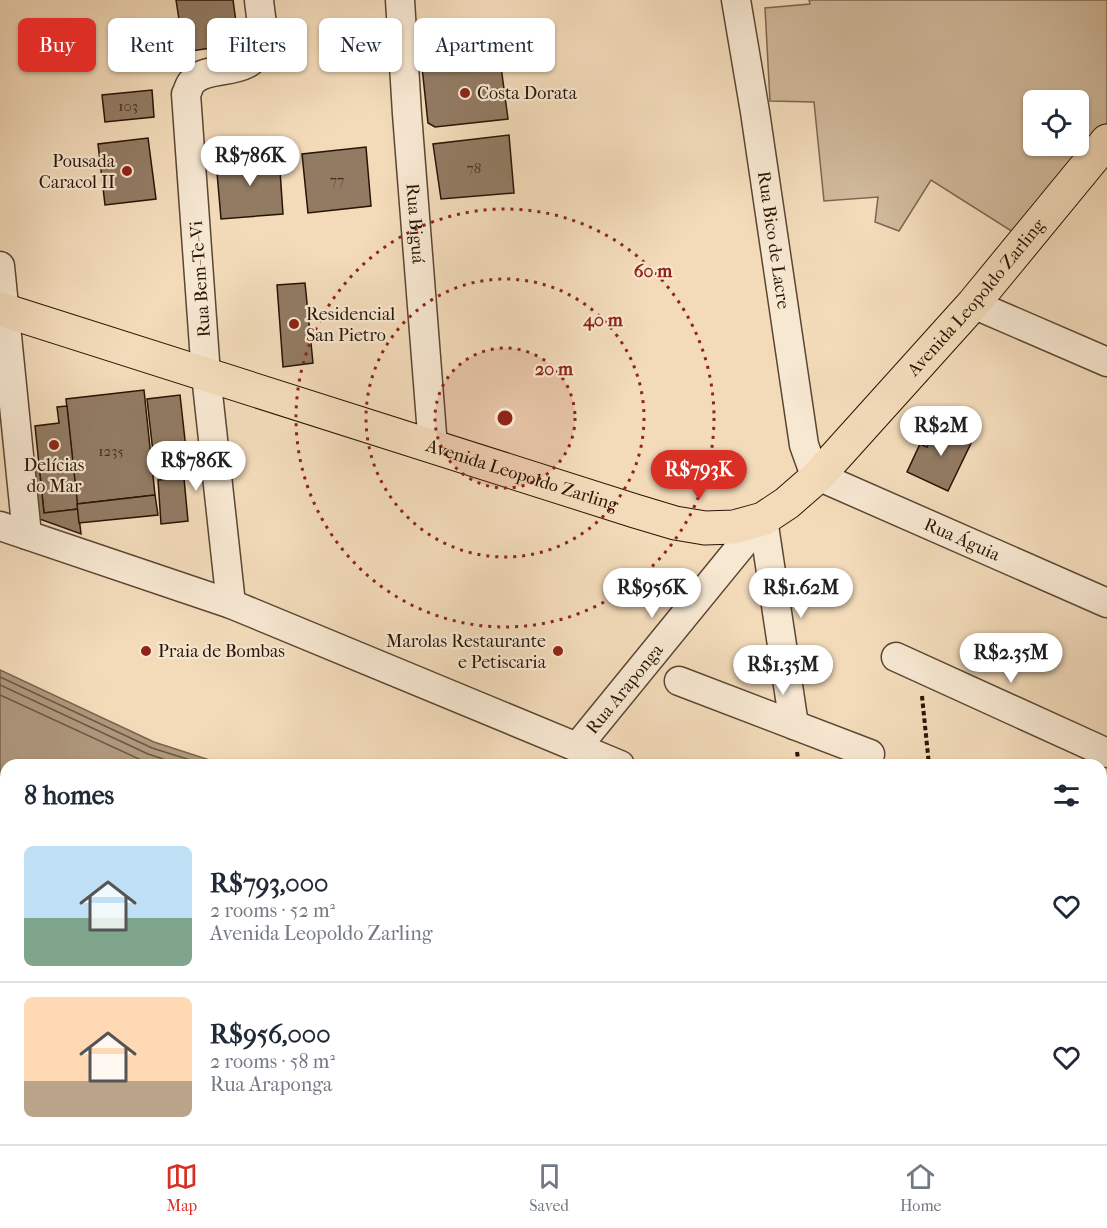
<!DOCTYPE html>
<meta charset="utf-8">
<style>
body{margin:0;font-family:"IM FELL French Canon",serif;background:#f2f2f3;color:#1f2937;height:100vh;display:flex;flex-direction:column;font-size:22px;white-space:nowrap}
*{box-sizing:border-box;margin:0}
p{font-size:20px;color:#747a83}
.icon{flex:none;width:33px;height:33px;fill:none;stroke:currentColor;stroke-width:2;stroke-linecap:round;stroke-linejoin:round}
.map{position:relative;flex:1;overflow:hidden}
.sheet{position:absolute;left:0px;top:759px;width:1107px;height:386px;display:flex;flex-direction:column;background:#fff;border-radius:18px 18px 0 0;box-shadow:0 2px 4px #0004}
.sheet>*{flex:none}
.hud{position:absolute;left:18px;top:18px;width:600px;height:54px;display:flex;gap:12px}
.tools{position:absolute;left:1023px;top:90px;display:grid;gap:12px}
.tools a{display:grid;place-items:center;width:66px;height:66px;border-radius:9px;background:#fff;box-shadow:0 2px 4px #0004;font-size:30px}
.price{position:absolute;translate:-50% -51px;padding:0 14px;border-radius:21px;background:#fff;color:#222;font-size:20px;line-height:39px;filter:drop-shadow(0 2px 3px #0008)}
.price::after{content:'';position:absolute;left:50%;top:36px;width:18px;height:14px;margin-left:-9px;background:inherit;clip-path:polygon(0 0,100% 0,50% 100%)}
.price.current{background:#d93025;color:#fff}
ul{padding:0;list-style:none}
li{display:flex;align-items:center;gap:18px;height:150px;padding:0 24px}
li+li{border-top:2px solid #e0e1e3}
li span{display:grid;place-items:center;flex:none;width:168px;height:120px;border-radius:9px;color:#555}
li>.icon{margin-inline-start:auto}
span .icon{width:72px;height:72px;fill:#fffc;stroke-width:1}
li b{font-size:26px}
h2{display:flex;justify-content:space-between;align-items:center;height:72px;padding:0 24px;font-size:26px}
.pill{padding:0 21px;border-radius:9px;background:#fff;box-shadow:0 2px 4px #0004;font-size:21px;line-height:54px}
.pill.current{background:#d93025;color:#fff}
.tabs{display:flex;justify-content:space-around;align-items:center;height:84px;border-top:2px solid #e0e1e3;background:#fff;font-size:16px;color:#747a83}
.tabs a{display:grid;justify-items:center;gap:3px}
.tabs .current{color:#d93025}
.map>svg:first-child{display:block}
.green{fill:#d0b99b;stroke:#7c6650;stroke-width:1.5;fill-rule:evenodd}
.water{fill:#ae977c;stroke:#78634c;stroke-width:1.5}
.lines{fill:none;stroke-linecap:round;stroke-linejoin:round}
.shore{stroke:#6b5640;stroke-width:1.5}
.building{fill:#927b63;stroke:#281405;stroke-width:1.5}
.minor-casing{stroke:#5b4632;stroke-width:31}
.major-casing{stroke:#281405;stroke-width:35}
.path{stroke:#281405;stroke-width:4;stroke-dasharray:4.5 3;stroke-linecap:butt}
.minor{stroke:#f7e8d2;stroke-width:28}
.major{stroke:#f3dbba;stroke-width:33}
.ring{fill:none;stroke:#8f2418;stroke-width:3;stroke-dasharray:3 6}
.poi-dot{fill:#8f2418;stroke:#f7e8d2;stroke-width:2}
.labels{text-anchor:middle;stroke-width:4.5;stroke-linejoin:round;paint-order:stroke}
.number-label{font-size:15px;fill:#422e1c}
.poi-label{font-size:18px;fill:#281405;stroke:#f7e8d2;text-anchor:start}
.street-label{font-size:18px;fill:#281405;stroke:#f7e8d2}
.centre{fill:#8f2418;stroke:#f7e8d2;stroke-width:3}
.ring-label{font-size:18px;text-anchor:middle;font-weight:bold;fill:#8f2418;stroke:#f7e8d2;stroke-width:4.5;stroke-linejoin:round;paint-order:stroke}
</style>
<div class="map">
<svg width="1107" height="1144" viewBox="0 0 1107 1144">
<rect width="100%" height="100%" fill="#f3dbba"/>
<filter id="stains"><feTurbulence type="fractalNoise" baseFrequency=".00333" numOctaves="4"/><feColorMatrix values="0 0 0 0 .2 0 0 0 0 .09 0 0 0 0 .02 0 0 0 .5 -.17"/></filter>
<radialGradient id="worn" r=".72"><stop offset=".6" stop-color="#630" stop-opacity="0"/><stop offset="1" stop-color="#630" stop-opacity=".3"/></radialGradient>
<path class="green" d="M809,0H1107V123L1013,232L931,180L899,231L875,222L878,197L824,201L814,102L770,101L765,8L810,4ZM1034,100H1078V146H1034Z"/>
<path class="water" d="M0,670L154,742L225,765H6V1138H1101V1091L1107,1094V1144H0Z"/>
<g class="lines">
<g class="shore">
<path d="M0,677L152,748L206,765"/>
<path d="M0,685L148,754L181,765"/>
<path d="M0,695L152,765"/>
</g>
</g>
<g class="building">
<path d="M176,0H233L239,44L184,52Z"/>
<path d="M500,59L508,119L435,127L428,123L422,67Z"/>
<path d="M152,90L154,117L105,122L102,95Z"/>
<path d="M509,135L514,193L441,199L433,144Z"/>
<path d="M148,138L156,199L105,205L98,144Z"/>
<path d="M366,147L371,206L308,213L302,154Z"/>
<path d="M279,156L283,214L221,219L216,161Z"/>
<path d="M305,283L313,363L283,367L277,285Z"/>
<path d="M144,390L155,495L77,504L66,399Z"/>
<path d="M180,395L188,467L155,470L147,399Z"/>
<path d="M67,406L78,509L44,513L35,426L59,423L57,407Z"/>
<path d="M946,423L974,437L948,491L907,472L920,444L927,447L933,434L939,437Z"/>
<path d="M39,465L44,513L78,509L81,534L34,517L30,467Z"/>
<path d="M184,478L188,521L161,524L158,480Z"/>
<path d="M155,495L158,515L79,523L77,504Z"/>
</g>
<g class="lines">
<defs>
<g id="minor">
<path id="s1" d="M400,0L407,114L433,447"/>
<path id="s2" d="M736,0L755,112L804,445L813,470L818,476L1107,603"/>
<path d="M0,266L27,535"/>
<path d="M973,304L1107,362"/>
<path d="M763,519L794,725"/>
<path d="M0,526L231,604L620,765"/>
<path d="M231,604L206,375L186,94C188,91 189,85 192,82C209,62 253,81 262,42C264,31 260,12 259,0"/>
<path d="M896,657L1107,753"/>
<path d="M679,681L870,754"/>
<path id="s3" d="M577,747L763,519"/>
<path d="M1101,967L1107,970"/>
</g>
<g id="major">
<path id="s4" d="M0,309L635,511L675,523L705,528L734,527L763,519L787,503L818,476L973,304L1107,141"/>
</g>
</defs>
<use href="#minor" class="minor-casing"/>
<use href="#major" class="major-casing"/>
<g class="path">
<path d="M922,696L929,765"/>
<path d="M797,752L799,765"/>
</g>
<use href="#minor" class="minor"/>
<use href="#major" class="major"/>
</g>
<circle cx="505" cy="418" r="70" fill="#8f2418" fill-opacity=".12"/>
<g class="ring">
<circle cx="505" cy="418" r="70"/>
<circle cx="505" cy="418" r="139"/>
<circle cx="505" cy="418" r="209"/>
</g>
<g class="poi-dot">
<circle cx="465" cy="93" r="6"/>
<circle cx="127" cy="171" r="6"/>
<circle cx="294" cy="324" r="6"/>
<circle cx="54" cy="445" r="6"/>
<circle cx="146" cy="651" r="6"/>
<circle cx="558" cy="651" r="6"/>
</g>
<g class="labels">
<g class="number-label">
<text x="128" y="111">103</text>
<text x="474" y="173">78</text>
<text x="337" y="185">77</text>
<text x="111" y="456">1235</text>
</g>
<g class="poi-label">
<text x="477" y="99">Costa Dorata</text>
<text x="115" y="167" text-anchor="end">Pousada<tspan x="115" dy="21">Caracol II</tspan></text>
<text x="306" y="320">Residencial<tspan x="306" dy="21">San Pietro</tspan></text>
<text x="54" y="471" text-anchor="middle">Delícias<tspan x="54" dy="21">do Mar</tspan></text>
<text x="546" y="647" text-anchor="end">Marolas Restaurante<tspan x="546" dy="21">e Petiscaria</tspan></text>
<text x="158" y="657">Praia de Bombas</text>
</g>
<g class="street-label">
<text dy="6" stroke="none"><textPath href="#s1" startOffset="224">Rua Biguá</textPath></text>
<text dy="6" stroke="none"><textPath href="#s2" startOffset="243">Rua Bico de Lacre</textPath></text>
<text transform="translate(200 279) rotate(-94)" y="6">Rua Bem-Te-Vi</text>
<text dy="6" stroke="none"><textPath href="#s4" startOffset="1106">Avenida Leopoldo Zarling</textPath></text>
<text dy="6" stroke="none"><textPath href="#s4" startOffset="548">Avenida Leopoldo Zarling</textPath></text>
<text dy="6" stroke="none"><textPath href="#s2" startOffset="642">Rua Águia</textPath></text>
<text dy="6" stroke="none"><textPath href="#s3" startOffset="75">Rua Araponga</textPath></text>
</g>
</g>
<circle cx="505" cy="418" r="9" class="centre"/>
<g class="ring-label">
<text x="653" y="277">60 m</text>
<text x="603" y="326">40 m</text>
<text x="554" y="375">20 m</text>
</g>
<rect width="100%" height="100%" filter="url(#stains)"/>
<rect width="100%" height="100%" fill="url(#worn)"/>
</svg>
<div class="tools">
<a><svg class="icon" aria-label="locate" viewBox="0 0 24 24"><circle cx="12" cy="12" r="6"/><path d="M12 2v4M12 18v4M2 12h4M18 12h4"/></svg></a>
</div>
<b class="price" style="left:250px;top:187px">R$786K</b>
<b class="price" style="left:941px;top:457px">R$2M</b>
<b class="price" style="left:196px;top:492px">R$786K</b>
<b class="price current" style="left:699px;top:501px">R$793K</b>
<b class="price" style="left:652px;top:619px">R$956K</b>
<b class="price" style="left:801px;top:619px">R$1.62M</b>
<b class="price" style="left:1011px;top:684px">R$2.35M</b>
<b class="price" style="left:783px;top:696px">R$1.35M</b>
<div class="hud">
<a class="pill current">Buy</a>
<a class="pill">Rent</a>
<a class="pill">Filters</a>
<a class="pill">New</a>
<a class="pill">Apartment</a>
</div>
<section class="sheet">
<h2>8 homes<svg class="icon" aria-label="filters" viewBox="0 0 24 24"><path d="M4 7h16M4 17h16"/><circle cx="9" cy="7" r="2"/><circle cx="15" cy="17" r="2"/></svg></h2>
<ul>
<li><span style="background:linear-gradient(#bfe0f5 60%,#7fa58c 0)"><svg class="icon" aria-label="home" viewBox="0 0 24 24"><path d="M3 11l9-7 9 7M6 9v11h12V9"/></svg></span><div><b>R$793,000</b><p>2 rooms · 52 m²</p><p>Avenida Leopoldo Zarling</p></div><svg class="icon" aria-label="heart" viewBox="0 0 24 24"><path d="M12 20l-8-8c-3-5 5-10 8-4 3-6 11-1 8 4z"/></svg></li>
<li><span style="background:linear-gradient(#ffd9b3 70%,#b9a48a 0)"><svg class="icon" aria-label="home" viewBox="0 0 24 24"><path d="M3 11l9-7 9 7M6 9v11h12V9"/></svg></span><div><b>R$956,000</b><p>2 rooms · 58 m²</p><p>Rua Araponga</p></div><svg class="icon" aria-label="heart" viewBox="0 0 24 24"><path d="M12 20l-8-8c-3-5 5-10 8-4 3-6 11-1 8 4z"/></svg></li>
</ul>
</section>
</div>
<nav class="tabs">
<a class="current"><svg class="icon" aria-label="map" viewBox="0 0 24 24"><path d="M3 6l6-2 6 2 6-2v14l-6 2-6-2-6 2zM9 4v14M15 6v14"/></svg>Map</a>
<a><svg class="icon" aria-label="saved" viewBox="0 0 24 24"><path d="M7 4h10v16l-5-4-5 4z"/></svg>Saved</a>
<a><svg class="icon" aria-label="home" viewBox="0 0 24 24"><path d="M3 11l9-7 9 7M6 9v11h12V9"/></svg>Home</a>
</nav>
